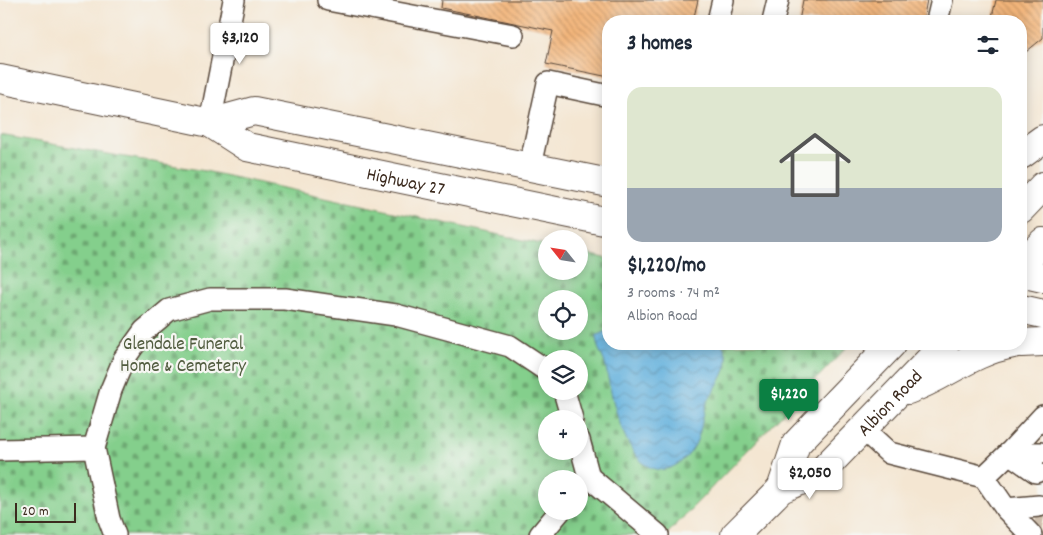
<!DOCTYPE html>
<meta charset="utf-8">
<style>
body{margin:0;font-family:Dekko,sans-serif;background:#f6f6f7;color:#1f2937;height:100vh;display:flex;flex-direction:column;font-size:19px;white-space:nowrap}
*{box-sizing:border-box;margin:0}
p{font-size:16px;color:#747a83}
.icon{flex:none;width:28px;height:28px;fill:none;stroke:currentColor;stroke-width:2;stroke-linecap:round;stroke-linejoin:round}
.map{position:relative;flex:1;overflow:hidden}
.details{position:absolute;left:602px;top:15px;width:425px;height:335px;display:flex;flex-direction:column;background:#fff;border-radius:20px;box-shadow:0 2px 12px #0003}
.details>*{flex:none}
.needle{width:32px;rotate:300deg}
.controls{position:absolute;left:538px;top:230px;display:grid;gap:10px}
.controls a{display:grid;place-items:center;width:50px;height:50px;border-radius:50%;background:#fff;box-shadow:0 2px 12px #0003;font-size:25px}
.scale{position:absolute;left:15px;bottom:12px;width:61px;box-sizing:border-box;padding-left:5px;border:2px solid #3b2a1e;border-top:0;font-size:14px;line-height:18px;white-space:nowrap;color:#3b2a1e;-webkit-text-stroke:4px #f6f6f2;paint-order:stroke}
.price{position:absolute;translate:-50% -42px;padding:0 11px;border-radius:5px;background:#fff;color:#222;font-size:16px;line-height:32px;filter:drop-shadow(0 1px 2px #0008)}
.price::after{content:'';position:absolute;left:50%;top:30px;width:15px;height:11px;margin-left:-8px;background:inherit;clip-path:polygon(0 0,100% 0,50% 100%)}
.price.on{background:#0b8043;color:#fff}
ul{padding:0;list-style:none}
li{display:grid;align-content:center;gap:10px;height:265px;padding:0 25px}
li+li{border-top:1px solid #e0e1e3}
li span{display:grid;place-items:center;height:155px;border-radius:15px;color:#555}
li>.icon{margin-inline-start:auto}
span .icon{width:90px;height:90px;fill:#fffc;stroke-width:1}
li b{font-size:21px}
h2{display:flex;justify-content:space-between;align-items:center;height:60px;padding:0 25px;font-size:21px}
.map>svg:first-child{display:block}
.cemetery{fill:url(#cemetery-stones);stroke:#607c55;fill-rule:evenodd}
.water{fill:url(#water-waves);stroke:#4f6e7e}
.building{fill:url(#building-back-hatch)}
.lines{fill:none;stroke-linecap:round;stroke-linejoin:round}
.minor-tunnel{stroke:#cfc0ae;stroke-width:21;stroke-dasharray:21 11;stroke-linecap:butt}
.minor-casing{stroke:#574639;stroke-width:24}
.major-casing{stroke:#574639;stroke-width:30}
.minor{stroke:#fff;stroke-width:21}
.major{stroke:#fff;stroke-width:28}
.labels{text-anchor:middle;stroke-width:4.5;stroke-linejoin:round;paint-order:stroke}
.street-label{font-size:19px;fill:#3b2a1e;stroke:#f6f6f2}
.park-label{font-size:19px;fill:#515c3f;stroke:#f6f6f2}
</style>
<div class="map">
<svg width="1043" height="535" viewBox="0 0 1043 535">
<defs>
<pattern id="cemetery-stones" width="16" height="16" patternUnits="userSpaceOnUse" patternTransform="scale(1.25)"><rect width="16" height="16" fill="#84cf8c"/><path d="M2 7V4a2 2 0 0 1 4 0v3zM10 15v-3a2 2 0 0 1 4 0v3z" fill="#6da872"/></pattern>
<pattern id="water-waves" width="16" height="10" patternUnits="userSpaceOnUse" patternTransform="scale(1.25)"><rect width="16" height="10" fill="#63b1dd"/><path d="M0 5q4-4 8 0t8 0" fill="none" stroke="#5390b3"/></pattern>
<pattern id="building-back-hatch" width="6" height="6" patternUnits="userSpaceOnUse" patternTransform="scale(1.25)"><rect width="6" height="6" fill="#f3b57a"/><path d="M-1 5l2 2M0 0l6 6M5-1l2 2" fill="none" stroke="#c69363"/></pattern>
</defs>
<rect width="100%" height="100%" fill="#f6f6f2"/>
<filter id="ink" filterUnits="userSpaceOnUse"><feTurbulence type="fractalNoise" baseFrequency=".02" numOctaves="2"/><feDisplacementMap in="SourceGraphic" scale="10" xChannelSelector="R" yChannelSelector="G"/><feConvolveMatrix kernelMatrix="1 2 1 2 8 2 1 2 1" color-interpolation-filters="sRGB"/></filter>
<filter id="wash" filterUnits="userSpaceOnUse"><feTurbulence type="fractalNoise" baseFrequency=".0096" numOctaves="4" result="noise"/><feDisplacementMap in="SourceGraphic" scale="20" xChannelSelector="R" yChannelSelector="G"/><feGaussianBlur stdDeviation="1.12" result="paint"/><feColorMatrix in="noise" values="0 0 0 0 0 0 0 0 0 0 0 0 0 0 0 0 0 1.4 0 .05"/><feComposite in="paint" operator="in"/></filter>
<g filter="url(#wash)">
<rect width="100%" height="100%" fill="#f4e6d2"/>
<path class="cemetery" d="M0,135L205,171L546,245V271H579V252L609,259V344H850L666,535H0ZM546,299H579V331H546ZM546,359H579V391H546ZM546,419H579V451H546ZM546,479H579V511H546Z"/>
<path class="water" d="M609,329V344H722C724,348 727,354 727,358C728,373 713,390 707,403C701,418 702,436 692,450C686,459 676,467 666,469C627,478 611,395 606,368C604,356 596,349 596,336Z"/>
<g id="blocks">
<g class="building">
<path d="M442,0H698L693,21H609V77L546,64L553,31L441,8Z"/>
<path d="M803,0H927L923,21H799Z"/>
<path d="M996,0H1043V38L1021,56V21H991Z"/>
</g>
</g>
</g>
<g filter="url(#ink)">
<use href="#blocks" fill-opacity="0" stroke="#574639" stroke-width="1"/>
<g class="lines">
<path class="minor-tunnel" d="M1035,520L1043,522"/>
<defs>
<g id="minor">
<path d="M328,0L513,35"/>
<path d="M718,21L723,0"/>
<path d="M773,21L778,0"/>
<path d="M937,21L942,0"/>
<path d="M210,123L234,0"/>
<path d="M530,166L548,83L609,96"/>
<path d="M564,391L572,419"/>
<path d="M863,429L889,453L984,477L1006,509L1031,535"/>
<path d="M579,440L589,477L658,535"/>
<path d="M0,450L94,448"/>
<path d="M1009,453L1043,416"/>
<path d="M1009,453H1041"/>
<path d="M984,477L1009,453L1036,472"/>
<path d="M1006,509L1039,506"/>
<path d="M115,535L109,519L94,448L111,390L124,359L144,331L169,310L210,299H285L396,315L510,346L546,370"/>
<path d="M540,535L560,511"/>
</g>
<g id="major">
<path id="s1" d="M0,79L210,123L247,147L609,222"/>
<path d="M210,123L254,111L609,183"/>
<path d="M1021,155L1043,139"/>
<path d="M1021,209L1043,186"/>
<path d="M1021,265L1043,242"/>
<path d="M1021,273L1043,278"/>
<path d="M1021,309L1043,314"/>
<path d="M1021,343L1043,342"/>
<path d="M908,390C947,376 970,352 1013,344"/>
<path d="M781,489L796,444L892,344"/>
<path id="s2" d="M735,535L781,489L821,472L945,344"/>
</g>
</defs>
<use href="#minor" class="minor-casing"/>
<use href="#major" class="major-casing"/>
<use href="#minor" class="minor"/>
<use href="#major" class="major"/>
</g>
</g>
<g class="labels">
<g class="street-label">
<text dy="7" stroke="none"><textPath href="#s1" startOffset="421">Highway 27</textPath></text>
<text dy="7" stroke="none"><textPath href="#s2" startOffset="206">Albion Road</textPath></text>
</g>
<g class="park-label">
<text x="183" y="349">Glendale Funeral<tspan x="183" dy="22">Home &amp; Cemetery</tspan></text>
</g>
</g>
</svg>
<div class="controls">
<a><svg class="needle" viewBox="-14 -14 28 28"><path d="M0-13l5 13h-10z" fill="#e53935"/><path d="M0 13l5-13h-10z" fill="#747a83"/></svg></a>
<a><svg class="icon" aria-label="locate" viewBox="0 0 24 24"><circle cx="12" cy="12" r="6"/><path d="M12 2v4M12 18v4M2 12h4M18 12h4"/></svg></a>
<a><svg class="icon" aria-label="layers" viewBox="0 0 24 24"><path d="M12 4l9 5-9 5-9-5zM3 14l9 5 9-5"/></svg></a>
<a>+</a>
<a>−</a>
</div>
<div class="scale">20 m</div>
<b class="price" style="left:240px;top:65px">$3,120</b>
<b class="price on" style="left:789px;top:421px">$1,220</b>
<b class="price" style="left:810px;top:500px">$2,050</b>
<section class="details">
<h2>3 homes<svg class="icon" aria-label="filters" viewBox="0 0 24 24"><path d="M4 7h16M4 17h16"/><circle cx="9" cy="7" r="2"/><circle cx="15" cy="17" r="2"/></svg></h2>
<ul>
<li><span style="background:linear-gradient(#dfe7d0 65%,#9aa5b1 0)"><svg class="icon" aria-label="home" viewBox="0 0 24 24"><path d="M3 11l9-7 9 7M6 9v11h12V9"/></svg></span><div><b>$1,220/mo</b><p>3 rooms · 74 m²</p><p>Albion Road</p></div></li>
</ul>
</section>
</div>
